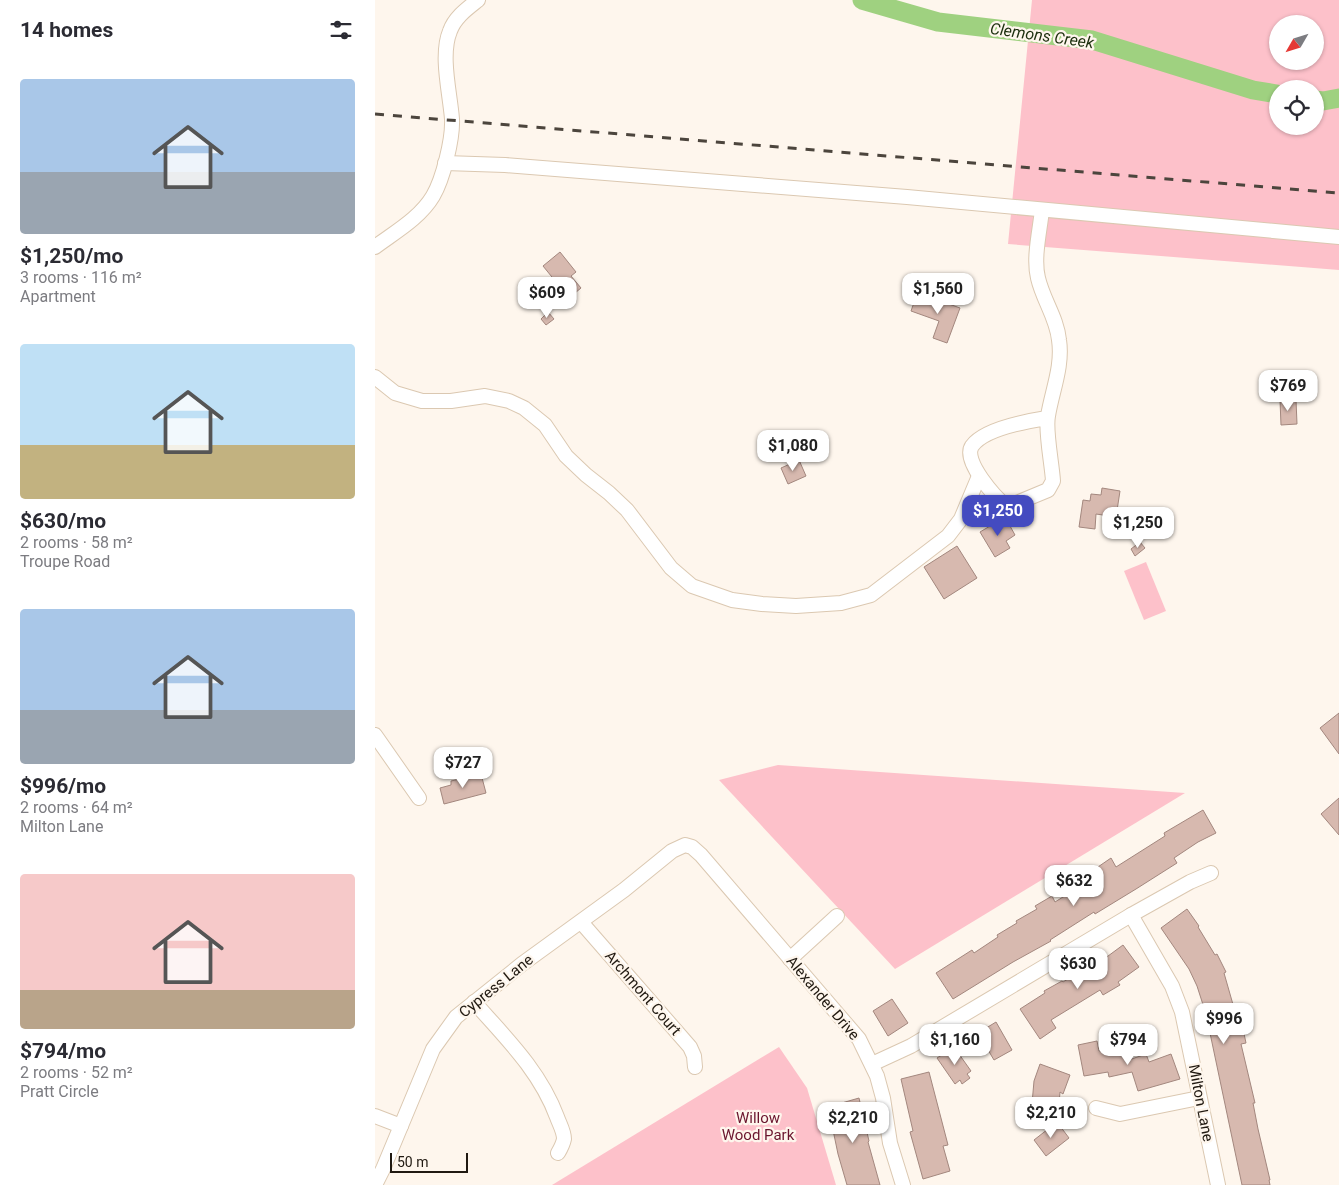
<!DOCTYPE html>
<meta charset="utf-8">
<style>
body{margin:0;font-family:Roboto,sans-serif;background:#f2f2f3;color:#2b2b33;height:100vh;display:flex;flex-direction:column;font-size:19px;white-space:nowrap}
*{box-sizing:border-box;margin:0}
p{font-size:16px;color:#7c7c81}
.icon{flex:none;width:28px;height:28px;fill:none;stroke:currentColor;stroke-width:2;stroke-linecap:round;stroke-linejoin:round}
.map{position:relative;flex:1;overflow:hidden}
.sheet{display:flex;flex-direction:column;background:#fff;width:375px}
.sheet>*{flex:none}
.needle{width:32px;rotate:231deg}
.fabs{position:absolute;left:894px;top:15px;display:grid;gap:10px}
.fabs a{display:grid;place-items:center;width:55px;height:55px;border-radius:50%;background:#fff;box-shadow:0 1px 4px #0004;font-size:25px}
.scale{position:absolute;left:15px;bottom:12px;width:78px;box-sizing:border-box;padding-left:5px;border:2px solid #201911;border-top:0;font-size:14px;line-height:18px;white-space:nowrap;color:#201911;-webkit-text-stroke:4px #fef6ed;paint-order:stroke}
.price{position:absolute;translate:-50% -42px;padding:0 11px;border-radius:10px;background:#fff;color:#222;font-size:16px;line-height:32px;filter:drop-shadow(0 1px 2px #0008)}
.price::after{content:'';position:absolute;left:50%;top:30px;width:15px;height:11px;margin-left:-8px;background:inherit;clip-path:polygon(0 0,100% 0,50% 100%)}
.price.current{background:#444bc0;color:#fff}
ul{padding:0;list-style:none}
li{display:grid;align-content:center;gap:10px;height:265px;padding:0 20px}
li span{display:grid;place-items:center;height:155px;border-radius:5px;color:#555}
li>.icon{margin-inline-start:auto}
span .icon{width:90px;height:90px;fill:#fffc;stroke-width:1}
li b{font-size:21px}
h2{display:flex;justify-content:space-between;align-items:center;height:60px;padding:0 20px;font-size:21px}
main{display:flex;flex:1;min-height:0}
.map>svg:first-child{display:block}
.green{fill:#fdc1ca;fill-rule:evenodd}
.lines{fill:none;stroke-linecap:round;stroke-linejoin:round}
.river{stroke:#9fd180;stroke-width:19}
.building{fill:#d7b9af;stroke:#a3877e}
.minor-casing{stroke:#dbc8b1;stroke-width:16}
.minor{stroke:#fff;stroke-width:14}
.rail{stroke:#4c453d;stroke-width:3;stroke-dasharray:9 9;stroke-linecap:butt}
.labels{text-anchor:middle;stroke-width:4.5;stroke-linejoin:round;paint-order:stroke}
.street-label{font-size:15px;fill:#201911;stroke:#fef6ed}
.park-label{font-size:15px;fill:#6b152e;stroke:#fef6ed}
.water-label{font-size:16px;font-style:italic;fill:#1c2f0e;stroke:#fef6ed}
</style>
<main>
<section class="sheet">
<h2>14 homes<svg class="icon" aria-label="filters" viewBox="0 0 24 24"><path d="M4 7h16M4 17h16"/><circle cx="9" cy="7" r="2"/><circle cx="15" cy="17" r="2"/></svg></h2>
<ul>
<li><span style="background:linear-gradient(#a9c7e8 60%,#9aa5b1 0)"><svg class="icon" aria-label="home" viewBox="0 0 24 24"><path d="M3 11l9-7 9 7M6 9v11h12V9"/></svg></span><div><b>$1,250/mo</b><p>3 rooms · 116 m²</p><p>Apartment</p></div></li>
<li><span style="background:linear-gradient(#bfe0f5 65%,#c2b280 0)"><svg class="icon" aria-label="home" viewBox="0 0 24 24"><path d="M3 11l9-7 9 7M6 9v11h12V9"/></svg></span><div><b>$630/mo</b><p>2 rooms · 58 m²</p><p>Troupe Road</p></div></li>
<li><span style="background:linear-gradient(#a9c7e8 65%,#9aa5b1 0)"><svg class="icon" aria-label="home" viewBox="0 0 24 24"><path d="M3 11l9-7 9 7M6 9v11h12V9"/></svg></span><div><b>$996/mo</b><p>2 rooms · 64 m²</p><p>Milton Lane</p></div></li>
<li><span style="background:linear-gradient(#f6c9c9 75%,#b9a48a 0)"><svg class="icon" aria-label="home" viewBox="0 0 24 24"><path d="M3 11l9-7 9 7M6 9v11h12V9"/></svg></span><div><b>$794/mo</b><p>2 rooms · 52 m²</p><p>Pratt Circle</p></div></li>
</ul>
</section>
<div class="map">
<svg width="964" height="1185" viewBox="0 0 964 1185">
<rect width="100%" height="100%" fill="#fef6ed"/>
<g class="green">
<path d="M657,0H964V270L633,244ZM902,24H940V61H902ZM902,89H940V126H902Z"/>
<path d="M771,562L791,611L769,620L749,571Z"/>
<path d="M403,765L810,793L520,969L344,780Z"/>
<path d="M404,1047L432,1088L461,1185H177Z"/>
</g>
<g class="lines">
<g class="river">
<path d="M487,0L563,22L717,40L878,90L902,94"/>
<path d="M940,100L948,101L964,98"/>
</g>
</g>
<g class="building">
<path d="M185,252L201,272L196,276L206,288L194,298L168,266Z"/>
<path d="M552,296L585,308L572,343L558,338L564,321L536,311L541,297L551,300Z"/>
<path d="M173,312L179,319L171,325L166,319Z"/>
<path d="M905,400H921L922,424L906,425Z"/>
<path d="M424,460L431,476L413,484L406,468Z"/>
<path d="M727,488L745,491L741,517L721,514L720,529L704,527L708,500L715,501L716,494L726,495Z"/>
<path d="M630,517L640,535L631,541L635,548L620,557L605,532Z"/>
<path d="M765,542L770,548L760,556L756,549Z"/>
<path d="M582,546L602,578L569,599L549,567Z"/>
<path d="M964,713V754L945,728Z"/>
<path d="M106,774L111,793L69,804L65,788L76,785V781Z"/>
<path d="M964,798V835L946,814Z"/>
<path d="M828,810L841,833L823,842L799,858L802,863L761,889L720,914L719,912L675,940L676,941L638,962L578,999L561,973L597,950L599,953L623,937L622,935L642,923L641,921L662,909L660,906L677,896L680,902L704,887L723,874L720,869L736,858L741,867L790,836L789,833Z"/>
<path d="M812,909L824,926L823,927L840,955L842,954L851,972L849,973L865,1029H868L871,1043L866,1044L880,1103H878L883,1129L895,1180H894L895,1185H867L831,1014L822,986L814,969L786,928Z"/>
<path d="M748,945L764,967L743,982L745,985L728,995L725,990L676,1020L681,1028L665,1039L645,1009L670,993L669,991L687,981L688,982L728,957L729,959Z"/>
<path d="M517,999L533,1023L513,1036L498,1011Z"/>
<path d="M621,1022L637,1050L619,1060L603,1033Z"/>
<path d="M722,1041L724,1051L748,1046L751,1061L771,1054L774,1062L796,1054L805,1079L763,1091L757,1072L734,1077L733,1072L709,1076L703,1045Z"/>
<path d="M579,1047L596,1071L592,1074L595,1078L587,1084L585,1080L580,1084L562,1058Z"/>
<path d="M665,1064L695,1075L688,1094L685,1092L683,1117L656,1115L659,1081Z"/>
<path d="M554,1072L573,1145L568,1146L575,1171L548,1179L535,1132L538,1131L526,1079Z"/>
<path d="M484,1098L494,1141L493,1142L505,1185H472L463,1154L458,1130H460L453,1107Z"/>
<path d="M682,1122L694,1138L671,1156L659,1140Z"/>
</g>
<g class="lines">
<defs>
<g id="minor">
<path d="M70,163L130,165L532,197L964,237"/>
<path d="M667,210C665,230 658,258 663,278C668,300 682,318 684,340C688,366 677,391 673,416C670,430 677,464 678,481L673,490L632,507C621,498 587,461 597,446C609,429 653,421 672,418"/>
<path d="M0,247C20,232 45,218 58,196C68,179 78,139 77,119C75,93 65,55 75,31C80,17 93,8 103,0"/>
<path d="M0,377L20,393L47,401H76L110,396L134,401L149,408L170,425L191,456L211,475L234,493L252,510L296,568L317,586L357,600L387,604L421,606L466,603L496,595L573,536L586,519L604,476"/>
<path d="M0,735L44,798"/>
<path d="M756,915L797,986L807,1012L843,1185"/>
<path d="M206,922L315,1047L319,1056L320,1067"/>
<path d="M415,959L462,916"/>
<path d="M99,1002C131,1038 165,1071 182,1117C184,1123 189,1131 189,1139C188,1144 186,1148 183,1153"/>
<path d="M497,1064L536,1046L756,915L815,882L836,873"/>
<path d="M721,1108L745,1114L824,1098"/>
<path d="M0,1116L26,1126"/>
<path d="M0,1185L8,1169L58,1049L81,1017L147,964L249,890L297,851L310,845L317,847L326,855L484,1039L502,1076L508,1098L515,1143L528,1185"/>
</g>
</defs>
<use href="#minor" class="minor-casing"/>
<use href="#minor" class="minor"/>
<path class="rail" d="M0,114L964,193"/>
</g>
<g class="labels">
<g class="street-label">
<text transform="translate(121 986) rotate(-39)" y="5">Cypress Lane</text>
<text transform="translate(268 993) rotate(49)" y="5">Archmont Court</text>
<text transform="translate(448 998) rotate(50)" y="5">Alexander Drive</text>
<text transform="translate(826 1103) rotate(79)" y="5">Milton Lane</text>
</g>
<g class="park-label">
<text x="383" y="1123">Willow<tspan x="383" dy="17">Wood Park</tspan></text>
</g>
<g class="water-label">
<text transform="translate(667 35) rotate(8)" y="6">Clemons Creek</text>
</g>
</g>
</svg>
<div class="fabs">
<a><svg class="needle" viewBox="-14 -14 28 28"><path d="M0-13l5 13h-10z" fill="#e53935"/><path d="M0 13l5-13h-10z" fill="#7c7c81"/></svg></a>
<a><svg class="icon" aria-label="locate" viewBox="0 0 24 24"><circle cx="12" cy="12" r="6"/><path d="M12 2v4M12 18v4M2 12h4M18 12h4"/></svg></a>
</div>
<div class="scale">50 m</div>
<b class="price" style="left:563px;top:315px">$1,560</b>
<b class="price" style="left:172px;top:319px">$609</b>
<b class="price" style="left:913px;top:412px">$769</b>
<b class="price" style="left:418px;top:472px">$1,080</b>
<b class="price current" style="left:623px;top:537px">$1,250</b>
<b class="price" style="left:763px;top:549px">$1,250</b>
<b class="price" style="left:88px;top:789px">$727</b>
<b class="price" style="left:699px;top:907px">$632</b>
<b class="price" style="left:703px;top:990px">$630</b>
<b class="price" style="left:849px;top:1045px">$996</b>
<b class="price" style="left:580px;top:1066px">$1,160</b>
<b class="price" style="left:753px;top:1066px">$794</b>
<b class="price" style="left:676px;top:1139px">$2,210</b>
<b class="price" style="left:478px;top:1144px">$2,210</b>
</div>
</main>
